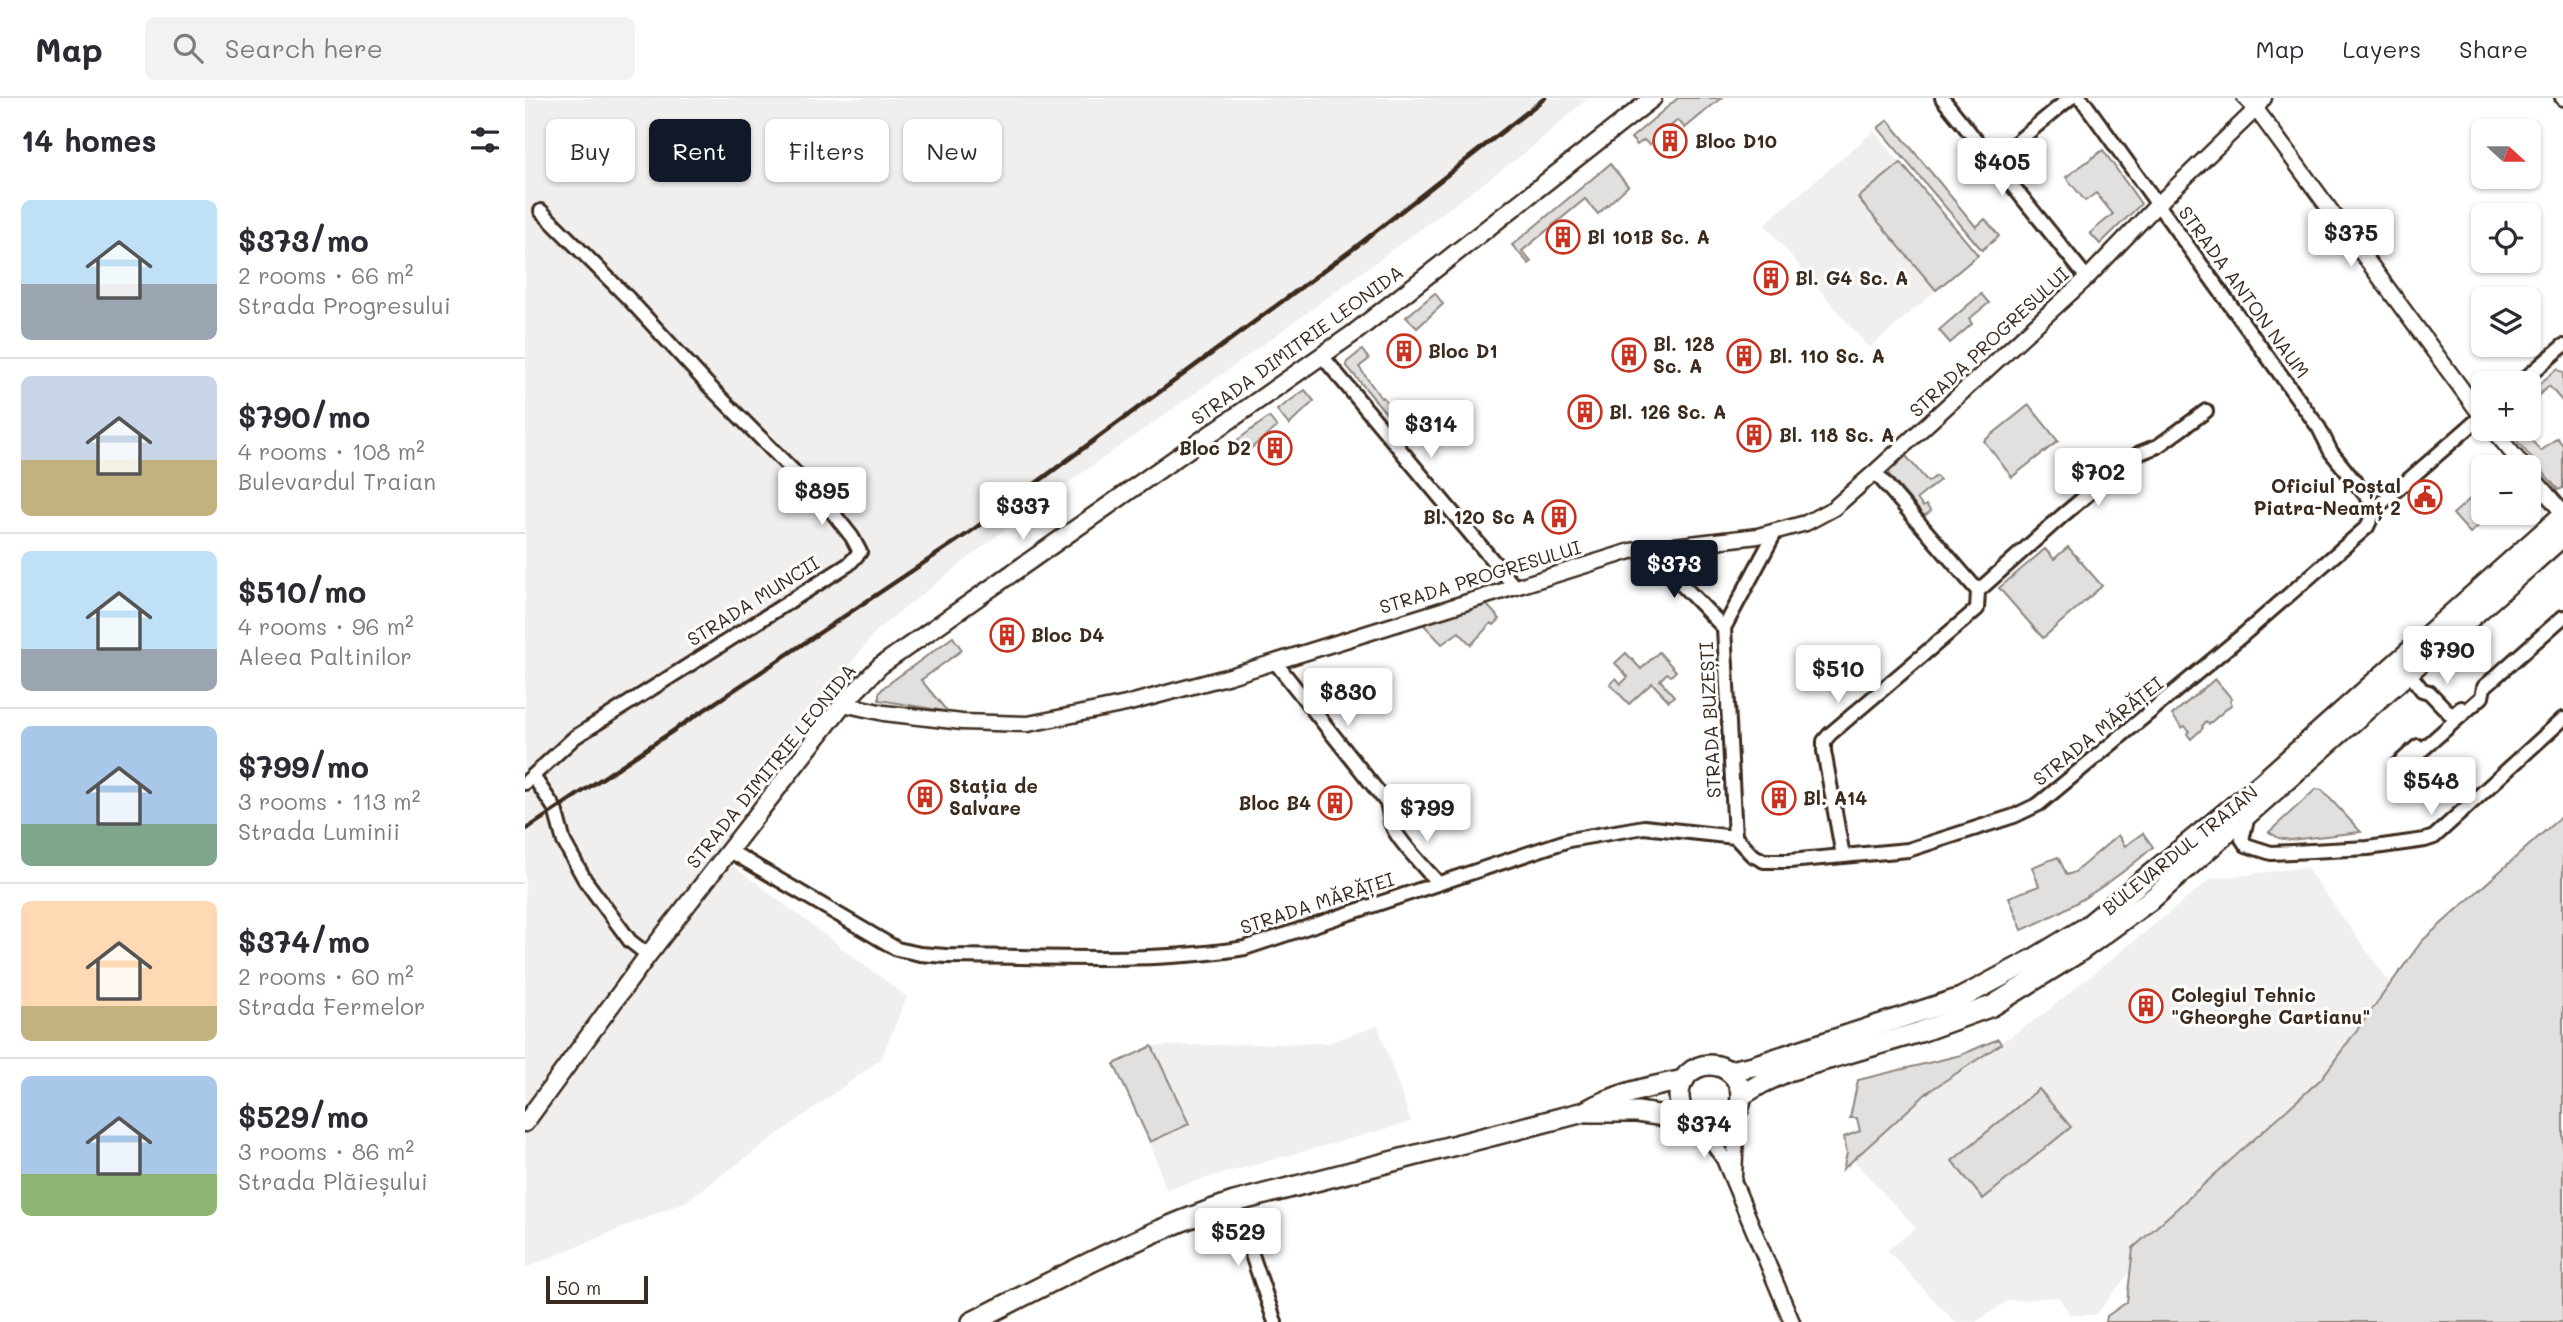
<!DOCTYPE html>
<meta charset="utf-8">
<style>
body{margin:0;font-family:Mali,sans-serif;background:#f2f2f3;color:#2b2b33;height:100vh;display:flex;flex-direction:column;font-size:26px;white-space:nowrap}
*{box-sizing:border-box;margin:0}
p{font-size:23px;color:#7c7c81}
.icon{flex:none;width:38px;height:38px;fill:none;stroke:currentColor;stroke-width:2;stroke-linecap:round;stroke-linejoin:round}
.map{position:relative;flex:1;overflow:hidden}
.panel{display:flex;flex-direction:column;background:#fff;width:525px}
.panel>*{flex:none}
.hud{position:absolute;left:21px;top:21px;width:665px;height:63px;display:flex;gap:14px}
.needle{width:46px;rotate:111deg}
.controls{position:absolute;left:1946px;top:21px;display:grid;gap:14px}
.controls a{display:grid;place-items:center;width:70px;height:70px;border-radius:10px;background:#fff;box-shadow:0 2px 5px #0004;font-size:35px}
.scale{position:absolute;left:21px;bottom:18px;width:102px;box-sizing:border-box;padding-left:7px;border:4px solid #3b2a1e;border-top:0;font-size:19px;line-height:24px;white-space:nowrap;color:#3b2a1e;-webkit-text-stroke:5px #fff;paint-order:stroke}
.price{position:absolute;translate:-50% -60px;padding:0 16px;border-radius:7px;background:#fff;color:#222;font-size:23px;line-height:46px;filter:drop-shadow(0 2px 4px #0008)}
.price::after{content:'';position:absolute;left:50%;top:42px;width:21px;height:16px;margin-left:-10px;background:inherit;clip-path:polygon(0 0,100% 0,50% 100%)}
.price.on{background:#111827;color:#fff}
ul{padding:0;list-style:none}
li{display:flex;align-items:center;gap:21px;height:175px;padding:0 21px}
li+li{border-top:2px solid #e1e1e2}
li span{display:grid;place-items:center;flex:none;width:196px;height:140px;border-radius:10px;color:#555}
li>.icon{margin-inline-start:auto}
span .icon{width:84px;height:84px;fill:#fffc;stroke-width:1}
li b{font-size:30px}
h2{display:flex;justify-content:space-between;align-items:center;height:84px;padding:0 21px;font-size:30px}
.pill{padding:0 24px;border-radius:10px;background:#fff;box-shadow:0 2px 5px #0004;font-size:24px;line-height:63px}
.pill.on{background:#111827;color:#fff}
header{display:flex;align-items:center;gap:42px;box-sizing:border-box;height:98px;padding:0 35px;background:#fff;border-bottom:2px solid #e1e1e2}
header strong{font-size:33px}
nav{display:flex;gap:38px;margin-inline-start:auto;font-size:24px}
.search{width:490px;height:63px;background:#f2f2f3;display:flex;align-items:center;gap:18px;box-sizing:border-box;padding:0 24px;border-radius:10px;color:#7c7c81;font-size:26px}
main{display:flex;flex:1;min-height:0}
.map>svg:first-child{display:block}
.built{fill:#f1efee}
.green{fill:#e2e0de;stroke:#8e857e;stroke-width:2}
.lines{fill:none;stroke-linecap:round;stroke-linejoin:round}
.minor-casing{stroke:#3b2a1e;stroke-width:18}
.tertiary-casing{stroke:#3b2a1e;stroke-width:19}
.secondary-casing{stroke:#3b2a1e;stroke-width:21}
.primary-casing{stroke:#3b2a1e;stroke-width:24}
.minor{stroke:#fff;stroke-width:12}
.tertiary{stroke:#fff;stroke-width:14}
.secondary{stroke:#fff;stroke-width:16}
.primary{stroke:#fff;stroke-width:19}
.rail{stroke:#3b2a1e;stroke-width:4.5}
.labels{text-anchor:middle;stroke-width:6;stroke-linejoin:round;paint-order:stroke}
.poi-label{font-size:19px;font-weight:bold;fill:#3b2a1e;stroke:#fff;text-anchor:start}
.street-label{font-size:19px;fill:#3b2a1e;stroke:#fff}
</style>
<header>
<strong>Map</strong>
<div class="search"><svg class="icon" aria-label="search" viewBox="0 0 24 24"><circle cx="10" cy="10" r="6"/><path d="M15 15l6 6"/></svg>Search here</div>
<nav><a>Map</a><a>Layers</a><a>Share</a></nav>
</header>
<main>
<section class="panel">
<h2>14 homes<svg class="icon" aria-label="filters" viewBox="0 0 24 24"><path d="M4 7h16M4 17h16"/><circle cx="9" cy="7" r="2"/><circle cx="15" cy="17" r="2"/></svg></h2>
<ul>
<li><span style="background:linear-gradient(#bfe0f5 60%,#9aa5b1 0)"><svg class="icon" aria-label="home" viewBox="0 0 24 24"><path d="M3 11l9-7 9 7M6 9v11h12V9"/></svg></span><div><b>$373/mo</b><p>2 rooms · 66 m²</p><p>Strada Progresului</p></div></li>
<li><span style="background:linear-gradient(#c9d6e8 60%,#c2b280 0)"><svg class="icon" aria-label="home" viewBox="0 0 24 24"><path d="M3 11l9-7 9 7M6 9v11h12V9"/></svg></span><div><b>$790/mo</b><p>4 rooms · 108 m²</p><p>Bulevardul Traian</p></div></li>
<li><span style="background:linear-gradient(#bfe0f5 70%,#9aa5b1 0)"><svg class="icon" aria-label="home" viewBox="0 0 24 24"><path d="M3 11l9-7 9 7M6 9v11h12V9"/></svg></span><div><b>$510/mo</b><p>4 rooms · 96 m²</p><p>Aleea Paltinilor</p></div></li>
<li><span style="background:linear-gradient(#a9c7e8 70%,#7fa58c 0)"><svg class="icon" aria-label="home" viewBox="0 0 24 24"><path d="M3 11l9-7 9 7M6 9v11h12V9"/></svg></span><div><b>$799/mo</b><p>3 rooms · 113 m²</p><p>Strada Luminii</p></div></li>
<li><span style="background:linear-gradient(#ffd9b3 75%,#c2b280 0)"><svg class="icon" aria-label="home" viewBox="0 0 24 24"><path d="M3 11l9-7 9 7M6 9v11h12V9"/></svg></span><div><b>$374/mo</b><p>2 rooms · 60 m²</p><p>Strada Fermelor</p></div></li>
<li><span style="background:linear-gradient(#a9c7e8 70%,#8fb573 0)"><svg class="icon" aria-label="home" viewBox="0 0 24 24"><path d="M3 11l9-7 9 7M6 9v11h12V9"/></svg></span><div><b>$529/mo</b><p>3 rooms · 86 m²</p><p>Strada Plăieșului</p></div></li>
</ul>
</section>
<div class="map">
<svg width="2038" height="1224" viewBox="0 0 2038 1224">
<rect width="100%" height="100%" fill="#fff"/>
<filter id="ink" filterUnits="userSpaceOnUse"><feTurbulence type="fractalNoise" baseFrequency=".0143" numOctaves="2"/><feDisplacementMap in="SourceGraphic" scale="14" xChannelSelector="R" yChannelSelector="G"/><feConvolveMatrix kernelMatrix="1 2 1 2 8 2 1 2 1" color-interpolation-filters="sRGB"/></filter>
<g filter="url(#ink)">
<g class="built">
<path d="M0,0H1063L1005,51L713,265L510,408L353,531L203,723L206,766L382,899L356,961L160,1104L0,1170Z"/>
<path d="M1349,33L1453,157L1344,250L1239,126Z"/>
<path d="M1781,769L1915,954L1632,1140L1571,1217H1546L1533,1199L1482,1203L1451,1224H1430L1362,1152L1391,1130L1328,1062L1403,994L1517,917L1686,781Z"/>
<path d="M853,928L886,1024L641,1091L625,1044L589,966L627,948L802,945Z"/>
</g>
<g class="green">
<path d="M1153,0H1196L1160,30L1153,22L1124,47L1119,42L1112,47L1106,40Z"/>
<path d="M1363,22L1451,129L1460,121L1474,138L1457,152L1353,30Z"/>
<path d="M1578,52L1616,106L1575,146L1565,135L1588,116L1571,95L1560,103L1541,79Z"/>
<path d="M1376,65L1453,157L1411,192L1333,100Z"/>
<path d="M1085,66L1103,88L1073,116L1060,101L997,153L1006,164L1004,166L987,147Z"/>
<path d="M910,195L918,206L892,230L881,219Z"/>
<path d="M1456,196L1464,205L1444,221L1447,226L1425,245L1414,232Z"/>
<path d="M837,252L844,261L834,269L856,300L858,299L866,309L860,314L821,267L822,264Z"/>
<path d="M2032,271L2038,275V304L2024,288L2004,306V295Z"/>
<path d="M780,292L789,303L764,327L752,312Z"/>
<path d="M1504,307L1533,343L1487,379L1459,343Z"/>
<path d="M744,319L752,329L720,355L711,343Z"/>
<path d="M1982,331H1996L2016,353L2032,340L2038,347V390L2033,392Z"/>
<path d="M1381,358L1403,384L1411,378L1415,382L1392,401L1398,409L1401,407L1406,413L1399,418L1364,377L1365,373Z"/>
<path d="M1947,399L1964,419L1945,435L1928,416Z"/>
<path d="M1543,449L1577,488L1518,540L1474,490L1520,451L1529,461Z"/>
<path d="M960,505L975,521L969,527L966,525L946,547L934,534L917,546L897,525Z"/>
<path d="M428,539L437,552L396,582L421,612L420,613L354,602V595L359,589Z"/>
<path d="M1134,554L1151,573L1146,578L1142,575L1135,582L1149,598L1144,603L1127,585L1104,606L1085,586L1091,580L1096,586L1103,579L1090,565L1101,555L1116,571Z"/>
<path d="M1690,581L1707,601L1705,603L1707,606L1684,626L1681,624L1677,628L1678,630L1666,641L1662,636L1664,633L1660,628L1657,630L1647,617Z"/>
<path d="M1791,691L1797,692L1836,734L1765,742L1754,740L1744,734Z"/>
<path d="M2038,717V1224H1581L1582,1218L1602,1204L1608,1150L1796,981L1897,843Z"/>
<path d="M1618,735L1628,749C1588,785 1546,811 1497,832L1484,799L1514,788L1507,769L1533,759L1542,777L1550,774L1593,737L1600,748Z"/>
<path d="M1473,941L1476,946L1403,994L1318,1071L1322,1055L1319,1039L1335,1033L1332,1020H1325L1333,982L1436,957Z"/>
<path d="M627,948L664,1026L625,1044L589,966Z"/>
<path d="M1514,991L1546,1029L1458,1101L1427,1063Z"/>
</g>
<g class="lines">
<defs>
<g id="minor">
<path d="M1417,0L1562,180"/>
<path d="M1556,0L1794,330L1806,354L1851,410"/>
<path d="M2037,0L2038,1"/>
<path d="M1469,63L1545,0"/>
<path d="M797,258L989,488"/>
<path d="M1995,285L2038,248"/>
<path d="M1350,374L1453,493"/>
<path d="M1122,451L1199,530"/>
<path d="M750,564L862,705C865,713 864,720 867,727C872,742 901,771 913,785"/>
<path d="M1884,575L1897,592L1904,594L1927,618L1936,610"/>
<path d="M1872,667L1893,648"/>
<path d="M8,678L30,711L39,744L60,782L105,843L123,857"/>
<path d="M0,685L50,639L324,466L335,454L327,439L301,406L184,288L103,200L16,113"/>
<path d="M1905,693L1893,680L1889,663L1896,653L1957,599L1959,589L2038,519"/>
<path d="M1723,718L1717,741L1721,747L1746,755L1843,750L1900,742L1909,739L2038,621"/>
<path d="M1210,739L1199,530L1251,433"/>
<path d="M205,753L372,851L395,856L421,858C520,858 622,866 720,850L1044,742L1119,729L1210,739L1227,757L1239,763H1264L1383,752L1489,718L1514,706L1719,536L1842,429L1851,410L1958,317"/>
<path d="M1318,758L1299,653V643L1305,636L1452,511L1453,493L1537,418L1581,381L1615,355L1633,348L1681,313"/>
<path d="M709,1104L750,1224"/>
</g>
<g id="tertiary">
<path d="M1720,0L1731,11L1958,320"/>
<path d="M1967,331L1999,369"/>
<path d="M2004,375L2038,415"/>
<path d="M318,606L359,615L437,624L503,626L533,620L601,606L705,578L1106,453L1233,438L1281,425L1309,410L1350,374L1562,180L1631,108L1731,11L1739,0"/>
<path d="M1174,1026L1199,1061L1267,1224"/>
<path d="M1209,1078L1212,1014"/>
</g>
<path id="secondary" d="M0,1025L123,857L318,606L355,568L829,235L1128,0"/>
<g id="primary">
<circle cx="1185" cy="998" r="31"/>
<path d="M1204,973L1228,968L1436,900L1507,862L1560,830L1738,684L2038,417"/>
<path d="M1217,997L1237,985L1263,973L1395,934L1467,908L1551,856L1628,800L2038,438"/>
<path d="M1064,1014H1112L1167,1022"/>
<path d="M447,1224C533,1181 617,1134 709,1104L1059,1014C1091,996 1123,989 1159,982"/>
</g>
</defs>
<use href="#minor" class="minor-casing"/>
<use href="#tertiary" class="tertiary-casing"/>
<use href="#secondary" class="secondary-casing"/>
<use href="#primary" class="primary-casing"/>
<use href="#minor" class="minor"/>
<use href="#tertiary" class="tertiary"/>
<use href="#secondary" class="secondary"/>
<use href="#primary" class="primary"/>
<path class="rail" d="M0,732L445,434L832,148L1020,0"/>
</g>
</g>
<defs>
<symbol id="building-ring" viewBox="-11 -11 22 22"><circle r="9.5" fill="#fff" stroke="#c8321e" stroke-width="1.5"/><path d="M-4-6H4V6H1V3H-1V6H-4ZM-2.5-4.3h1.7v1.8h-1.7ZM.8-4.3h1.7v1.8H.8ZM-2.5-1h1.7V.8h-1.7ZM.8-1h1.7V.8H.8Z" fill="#c8321e"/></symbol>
<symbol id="civic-ring" viewBox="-11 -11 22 22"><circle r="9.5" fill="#fff" stroke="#c8321e" stroke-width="1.5"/><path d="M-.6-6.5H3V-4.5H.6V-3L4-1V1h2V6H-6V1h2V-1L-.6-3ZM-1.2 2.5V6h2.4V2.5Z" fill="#c8321e"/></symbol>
</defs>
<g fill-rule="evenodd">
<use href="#building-ring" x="1126" y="24" width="38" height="38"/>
<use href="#building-ring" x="1019" y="120" width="38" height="38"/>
<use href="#building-ring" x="1227" y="161" width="38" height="38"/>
<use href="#building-ring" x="860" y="234" width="38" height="38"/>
<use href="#building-ring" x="1085" y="238" width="38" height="38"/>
<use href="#building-ring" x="1200" y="239" width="38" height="38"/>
<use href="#building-ring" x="1041" y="295" width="38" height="38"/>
<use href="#building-ring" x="1210" y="318" width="38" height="38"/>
<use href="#building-ring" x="731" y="331" width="38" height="38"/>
<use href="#civic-ring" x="1881" y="380" width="38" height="38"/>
<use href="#building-ring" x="1015" y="400" width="38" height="38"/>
<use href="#building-ring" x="463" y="518" width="38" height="38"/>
<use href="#building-ring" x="381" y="680" width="38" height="38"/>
<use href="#building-ring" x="1235" y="681" width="38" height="38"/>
<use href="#building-ring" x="791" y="686" width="38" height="38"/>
<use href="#building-ring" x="1602" y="889" width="38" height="38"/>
</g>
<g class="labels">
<g class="poi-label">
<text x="1170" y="50">Bloc D10</text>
<text x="1062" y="146">Bl 101B Sc. A</text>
<text x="1270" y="187">Bl. G4 Sc. A</text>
<text x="1128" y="253">Bl. 128<tspan x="1128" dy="22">Sc. A</tspan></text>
<text x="903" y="260">Bloc D1</text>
<text x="1244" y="265">Bl. 110 Sc. A</text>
<text x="1084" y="321">Bl. 126 Sc. A</text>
<text x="1254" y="344">Bl. 118 Sc. A</text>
<text x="726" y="357" text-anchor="end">Bloc D2</text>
<text x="1876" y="395" text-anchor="end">Oficiul Poștal<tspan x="1876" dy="22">Piatra-Neamț 2</tspan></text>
<text x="1010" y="426" text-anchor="end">Bl. 120 Sc A</text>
<text x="506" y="544">Bloc D4</text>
<text x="424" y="695">Stația de<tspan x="424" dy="22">Salvare</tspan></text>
<text x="1278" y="707">Bl. A14</text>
<text x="786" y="712" text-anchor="end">Bloc B4</text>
<text x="1646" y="904">Colegiul Tehnic<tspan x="1646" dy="22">"Gheorghe Cartianu"</tspan></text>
</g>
<g class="street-label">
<text transform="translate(1719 194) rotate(54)" y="7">STRADA ANTON NAUM</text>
<text transform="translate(1464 244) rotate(-43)" y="7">STRADA PROGRESULUI</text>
<text transform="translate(772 247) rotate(-36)" y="7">STRADA DIMITRIE LEONIDA</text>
<text transform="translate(955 479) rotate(-17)" y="7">STRADA PROGRESULUI</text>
<text transform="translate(228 503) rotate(-32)" y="7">STRADA MUNCII</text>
<text transform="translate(1185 622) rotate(-93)" y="7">STRADA BUZEȘTI</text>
<text transform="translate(1573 633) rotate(-39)" y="7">STRADA MĂRĂȚEI</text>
<text transform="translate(246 668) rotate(-51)" y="7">STRADA DIMITRIE LEONIDA</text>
<text transform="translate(1655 752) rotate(-39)" y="7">BULEVARDUL TRAIAN</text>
<text transform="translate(792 805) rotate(-18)" y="7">STRADA MĂRĂȚEI</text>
</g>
</g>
</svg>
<div class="controls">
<a><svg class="needle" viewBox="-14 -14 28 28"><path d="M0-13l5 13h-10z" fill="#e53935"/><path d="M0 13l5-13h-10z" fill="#7c7c81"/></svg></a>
<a><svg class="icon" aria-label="locate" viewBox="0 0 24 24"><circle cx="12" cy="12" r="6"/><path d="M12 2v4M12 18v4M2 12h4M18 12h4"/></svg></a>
<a><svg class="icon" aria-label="layers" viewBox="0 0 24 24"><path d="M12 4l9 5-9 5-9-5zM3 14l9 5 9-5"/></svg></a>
<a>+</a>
<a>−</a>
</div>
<div class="scale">50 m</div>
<b class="price" style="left:1477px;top:100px">$405</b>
<b class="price" style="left:1826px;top:171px">$375</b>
<b class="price" style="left:906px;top:362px">$314</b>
<b class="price" style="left:1573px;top:410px">$702</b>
<b class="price" style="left:297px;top:429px">$895</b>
<b class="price" style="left:498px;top:444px">$337</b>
<b class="price on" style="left:1149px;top:502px">$373</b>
<b class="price" style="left:1922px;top:588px">$790</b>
<b class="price" style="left:1313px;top:607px">$510</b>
<b class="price" style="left:823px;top:630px">$830</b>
<b class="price" style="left:1906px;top:719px">$548</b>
<b class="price" style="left:902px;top:746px">$799</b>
<b class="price" style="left:1179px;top:1062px">$374</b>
<b class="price" style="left:713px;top:1170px">$529</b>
<div class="hud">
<a class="pill">Buy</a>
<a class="pill on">Rent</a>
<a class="pill">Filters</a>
<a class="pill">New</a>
</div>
</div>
</main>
